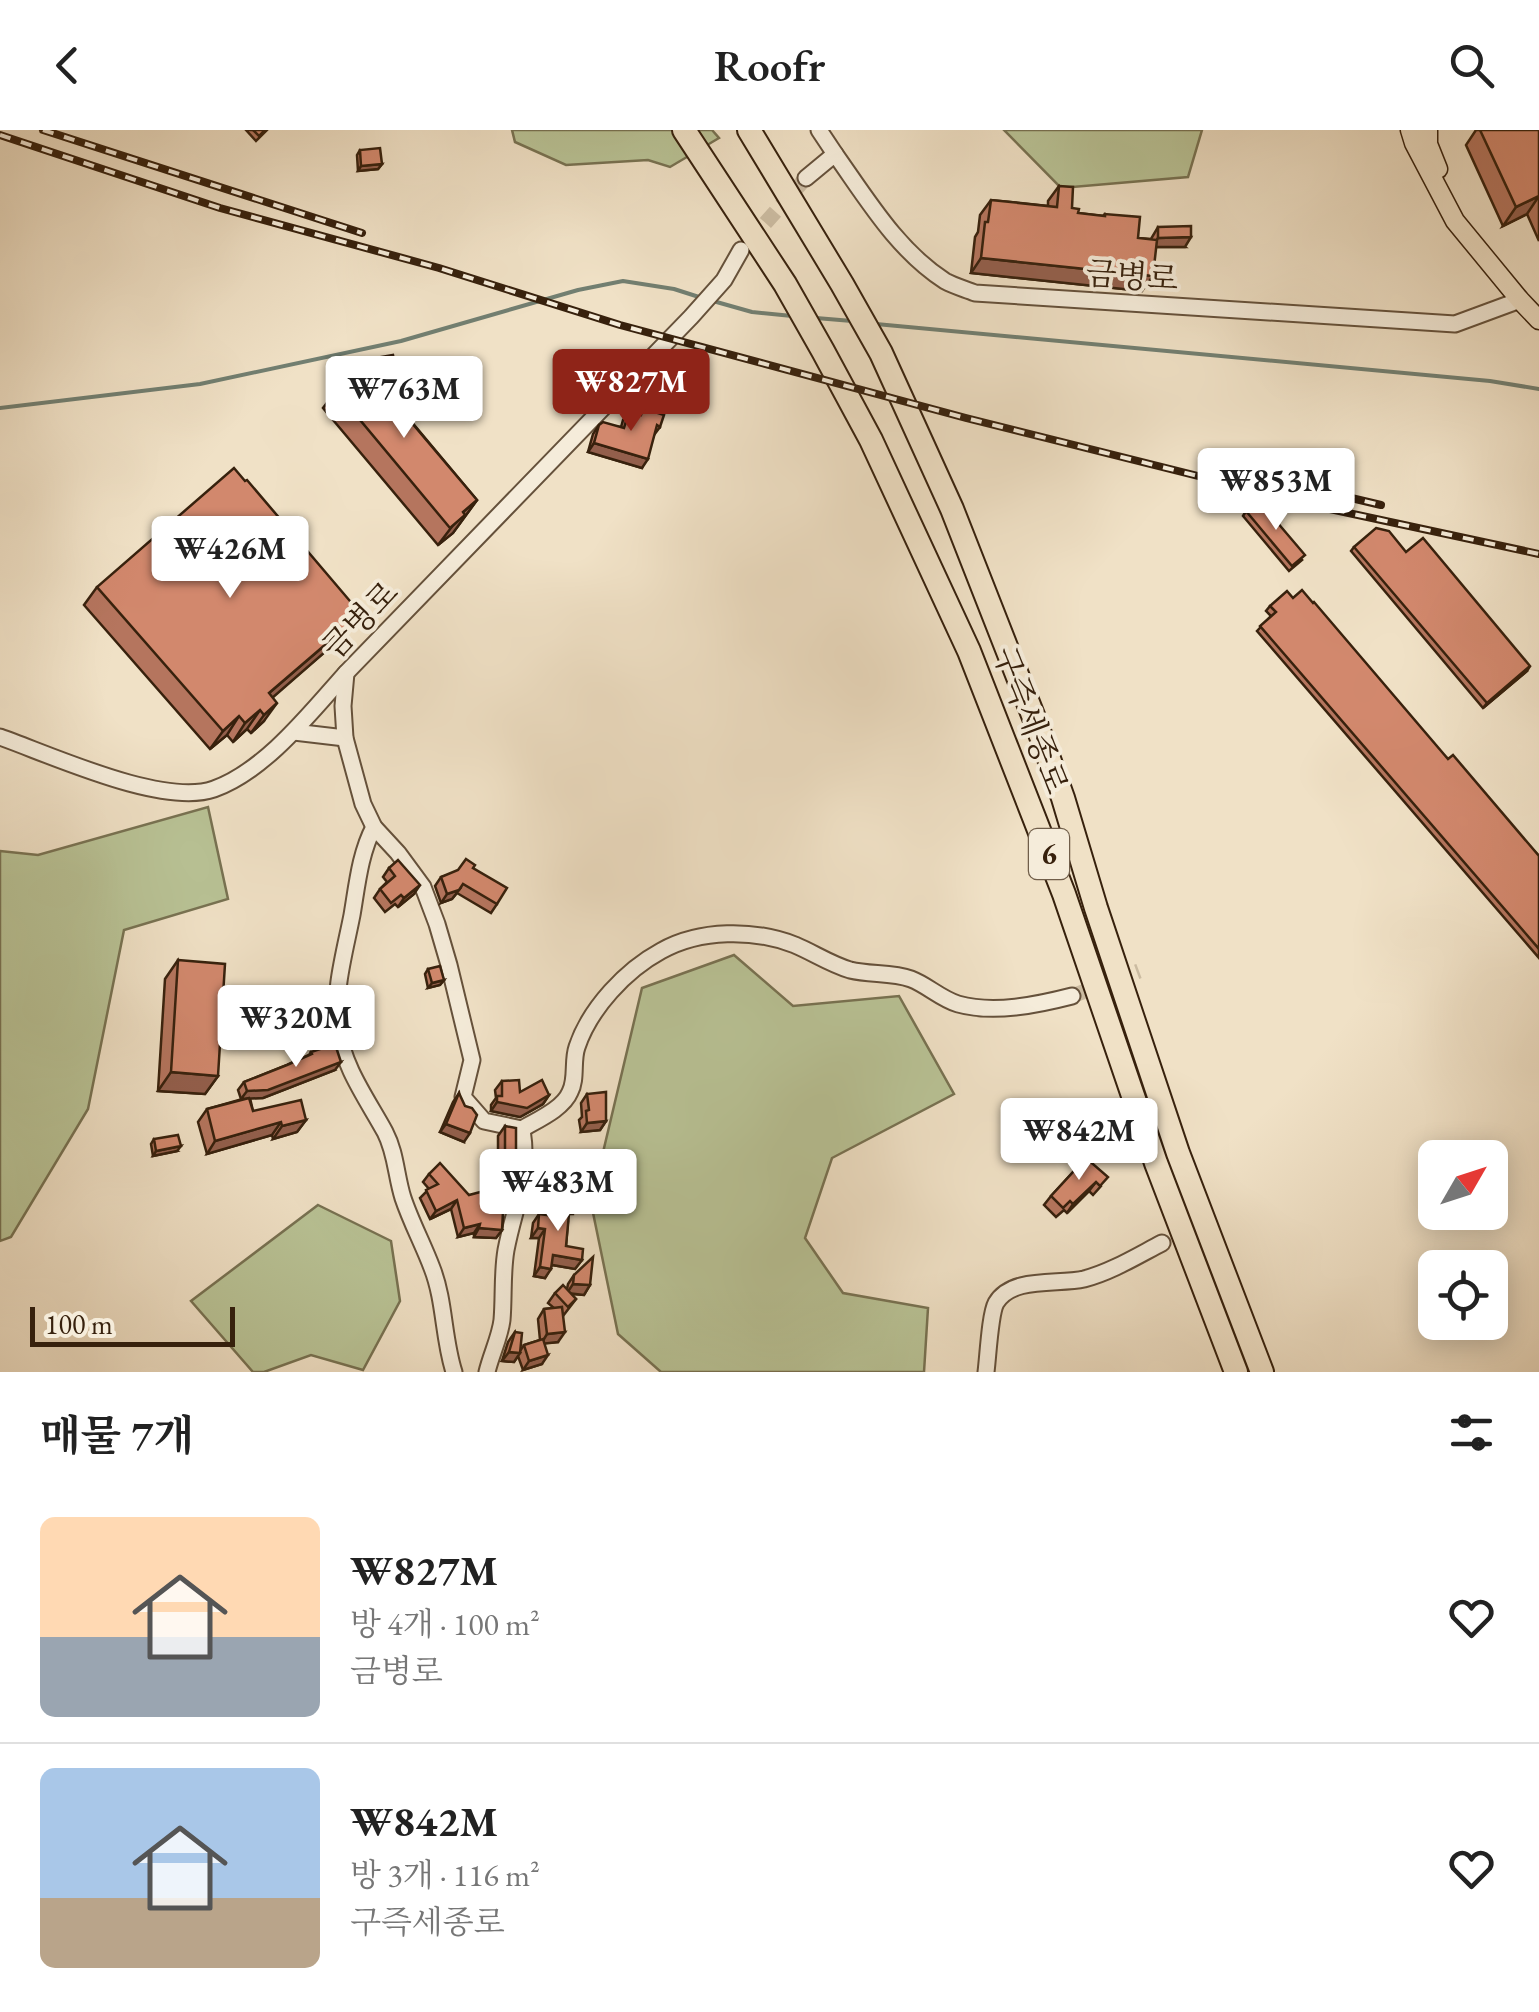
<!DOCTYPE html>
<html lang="ko">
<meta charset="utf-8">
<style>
body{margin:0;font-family:"EB Garamond","Noto Serif KR",serif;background:#f2f2f2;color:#222;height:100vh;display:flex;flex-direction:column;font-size:38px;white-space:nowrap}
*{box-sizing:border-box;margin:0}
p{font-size:32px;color:#767676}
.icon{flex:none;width:55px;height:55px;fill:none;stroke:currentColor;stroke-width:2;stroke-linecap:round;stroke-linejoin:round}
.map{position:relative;height:1242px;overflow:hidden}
.side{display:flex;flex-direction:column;background:#fff;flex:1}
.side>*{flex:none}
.needle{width:65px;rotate:51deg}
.fabs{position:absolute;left:1418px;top:1010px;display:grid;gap:20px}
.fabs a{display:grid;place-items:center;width:90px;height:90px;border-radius:15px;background:#fff;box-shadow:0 5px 25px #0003;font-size:50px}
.scale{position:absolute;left:30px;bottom:25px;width:205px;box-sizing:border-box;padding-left:10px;border:5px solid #37210d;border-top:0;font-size:28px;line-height:35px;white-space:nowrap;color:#37210d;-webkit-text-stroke:8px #f5ecda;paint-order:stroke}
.price{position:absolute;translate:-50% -85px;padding:0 22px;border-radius:10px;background:#fff;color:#222;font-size:32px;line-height:65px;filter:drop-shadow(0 2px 5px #0008)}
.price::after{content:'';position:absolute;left:50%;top:60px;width:30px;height:22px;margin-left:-15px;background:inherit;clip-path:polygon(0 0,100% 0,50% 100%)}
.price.active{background:#8f2418;color:#fff}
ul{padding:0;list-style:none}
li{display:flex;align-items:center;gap:30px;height:250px;padding:0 40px}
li+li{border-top:2px solid #e0e0e0}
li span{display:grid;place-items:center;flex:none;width:280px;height:200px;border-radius:15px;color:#555}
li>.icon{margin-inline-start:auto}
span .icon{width:120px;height:120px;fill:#fffc;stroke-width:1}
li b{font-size:42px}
h2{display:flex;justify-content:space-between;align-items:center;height:120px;padding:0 40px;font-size:42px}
header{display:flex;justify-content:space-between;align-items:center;height:130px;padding:0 40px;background:#fff;font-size:45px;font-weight:600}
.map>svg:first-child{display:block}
.green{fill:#b9c396;stroke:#787252;stroke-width:2.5}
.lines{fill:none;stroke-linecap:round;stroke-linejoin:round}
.stream{stroke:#727f71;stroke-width:4}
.minor-tunnel{stroke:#cbbba1;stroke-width:15;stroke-dasharray:15 8;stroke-linecap:butt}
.minor-casing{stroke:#65513b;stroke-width:19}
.major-casing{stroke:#37210d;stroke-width:21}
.highway-casing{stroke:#37210d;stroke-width:26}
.minor{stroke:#f5ecda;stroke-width:15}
.major{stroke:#f0e1c6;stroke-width:18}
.highway{stroke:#f0e1c6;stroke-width:22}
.rail-casing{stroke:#37210d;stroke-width:8}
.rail{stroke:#f5ecda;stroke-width:4;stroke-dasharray:11;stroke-linecap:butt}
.wall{fill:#b5755e;stroke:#37210d;stroke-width:2.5}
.shaded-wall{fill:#935f4c;stroke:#37210d;stroke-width:2.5}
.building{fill:#d2886d;stroke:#37210d;stroke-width:2.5}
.labels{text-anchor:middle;stroke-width:8;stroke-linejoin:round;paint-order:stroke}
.shield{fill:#f5ecda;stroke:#705e4a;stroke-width:2.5}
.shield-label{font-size:30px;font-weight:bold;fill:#37210d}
.street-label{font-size:32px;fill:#37210d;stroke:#f5ecda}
</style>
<header><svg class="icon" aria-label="back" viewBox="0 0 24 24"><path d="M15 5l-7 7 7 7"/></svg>Roofr<svg class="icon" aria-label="search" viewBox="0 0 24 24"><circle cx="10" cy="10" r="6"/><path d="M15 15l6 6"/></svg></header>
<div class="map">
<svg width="1539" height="1242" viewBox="0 0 1539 1242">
<rect width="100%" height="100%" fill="#f0e1c6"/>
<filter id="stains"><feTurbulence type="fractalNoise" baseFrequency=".002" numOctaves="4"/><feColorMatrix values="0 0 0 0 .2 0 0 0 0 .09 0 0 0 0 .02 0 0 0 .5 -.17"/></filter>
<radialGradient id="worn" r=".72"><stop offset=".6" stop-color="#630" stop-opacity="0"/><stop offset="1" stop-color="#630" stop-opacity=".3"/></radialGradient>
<g class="green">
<path d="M512,0H712L719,8L670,37L648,30L566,35L515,12Z"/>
<path d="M1004,0H1202L1188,47L1061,58Z"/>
<path d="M208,677L228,769L124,800L88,979L11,1107L0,1111V721L38,725Z"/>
<path d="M734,825L793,876L899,866L954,964L832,1028L805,1108L843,1163L928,1178L924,1242H661L618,1204L591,1073L642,858Z"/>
<path d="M318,1075L391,1111L400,1171L363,1240L311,1225L264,1242H253L191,1171Z"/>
</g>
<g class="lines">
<g class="stream">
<path d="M713,171L752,182L792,186"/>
<path d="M816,188L852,191"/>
<path d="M876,194L1490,251L1539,259"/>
<path d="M0,278L200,254L401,211L578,160L623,151L674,159L699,167"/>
</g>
<g class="minor-tunnel">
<path d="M750,110L806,48"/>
<path d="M1072,866L1139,841"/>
</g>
<defs>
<g id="minor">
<path d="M819,0L835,24"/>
<path d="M806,48L835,24C867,69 897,120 945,151C954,156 965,159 975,163L1455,194L1520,170"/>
<path d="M346,543L343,576L345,608L363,674L374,697L398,723L423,757L437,794L449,835L472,930L463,967L484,991L522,999C530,1050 515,1073 506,1120C502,1143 504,1167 502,1190C500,1207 491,1225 487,1242"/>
<path d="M294,602L345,608"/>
<path d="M0,607C51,625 163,677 214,659C265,641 311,582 346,543L691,187L724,150L741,120"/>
<path d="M374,697C360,723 357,756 352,785C345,821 333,862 338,898C343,937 367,969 385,1002C396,1023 396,1046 403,1068C411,1092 423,1114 432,1138C445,1171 443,1208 454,1242"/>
<path d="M522,999C537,990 563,979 570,962C577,949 572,931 577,917C590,878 626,840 661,821C700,799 754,799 795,815C814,823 830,834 850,840C870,845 892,842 911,849C927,855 941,869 958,874C994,884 1037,875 1072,866"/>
<path d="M986,1242C988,1227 990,1184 996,1173C1012,1146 1058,1155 1084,1149C1111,1142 1137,1126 1162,1113"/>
</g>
<g id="major">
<path d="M1410,0L1414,13L1455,91L1520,170L1539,190"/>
<path d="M1428,0V14L1438,39"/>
</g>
<g id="highway">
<path d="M684,0L785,154L823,221L871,310L969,521L1064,764L1156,1033L1236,1242"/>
<path d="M749,0L842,154L881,223L952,379L1038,598L1063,668L1096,778L1178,1023L1262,1242"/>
</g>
</defs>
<use href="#minor" class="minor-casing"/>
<use href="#major" class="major-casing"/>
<use href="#highway" class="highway-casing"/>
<use href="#minor" class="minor"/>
<use href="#major" class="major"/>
<use href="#highway" class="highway"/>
<defs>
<g id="rail">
<path d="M43,0L362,103"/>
<path d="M0,5L220,78L439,138L620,195L966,288L1330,379L1539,424"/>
<path d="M1279,351L1381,375"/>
</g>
</defs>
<use href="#rail" class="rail-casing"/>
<use href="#rail" class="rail"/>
</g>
<g class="wall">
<path d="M246,0H267L256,11Z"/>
<path d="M1476,0H1539V111L1527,84L1503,96L1466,15Z"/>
<path d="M360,20L382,34L378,39L358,41L357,25Z"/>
<path d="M1059,56L1072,78L1078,83L1103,86L1105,84L1138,108L1151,109L1158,97L1185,117H1156L1142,161L971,143L975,107L978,102L980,85L991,70L1048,76V71Z"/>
<path d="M347,233L395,236L383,254H380L477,370L453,403L438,415L323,278L336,261L334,251Z"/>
<path d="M668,236L694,253L678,277L652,259Z"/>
<path d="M643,278L660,297L654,305L642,338L588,322L593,304L599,295L621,297L623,290L629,282L639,284Z"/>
<path d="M1246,381L1302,430L1289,441L1243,386Z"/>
<path d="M1354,417L1406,422L1527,541L1483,578L1351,421Z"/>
<path d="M97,457L361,484L348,502L272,567L264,591L251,603L247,599L233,612L227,605L210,619L84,475Z"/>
<path d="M1270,476L1448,629L1539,726V828L1257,501L1271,486L1266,481Z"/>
<path d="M389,738L414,764L398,777L395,774L385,782L374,768L380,759L387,752L383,747Z"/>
<path d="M473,738L497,774L491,783L457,763L452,769L441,773L435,756L441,747Z"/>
<path d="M178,830L218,946L205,964L158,961L165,849Z"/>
<path d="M428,839L444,850L440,855L428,858L425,844Z"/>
<path d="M311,922L335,940L263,968H250L253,981L306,990L297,1002L273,1009L272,1005L207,1024L198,992L207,979L246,968L241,969L238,960L244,952L287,935L309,925Z"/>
<path d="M502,951L520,962L549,965L543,974L520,987L491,981V975L496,968L495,960Z"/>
<path d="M459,963L464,1012L440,1002L453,972Z"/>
<path d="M587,964L606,991L600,1000L581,1002L579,990L582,987L581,973Z"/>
<path d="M505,996L516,1023L510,1032H498V1006Z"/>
<path d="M154,1009L177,1021L153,1026L151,1014Z"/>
<path d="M1086,1028L1101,1056L1093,1065L1089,1061L1067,1083L1064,1080L1056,1087L1044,1075L1051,1066Z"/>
<path d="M429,1044L469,1065L503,1087L502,1100L496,1108L474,1107V1103L458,1107L451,1079L430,1089L420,1068L429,1059L423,1052Z"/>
<path d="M556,1069L568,1091L566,1116L582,1130L575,1139L552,1135L545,1148L534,1146L539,1108H531L533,1093L539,1084L549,1085L550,1078Z"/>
<path d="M574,1145L590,1155L584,1165L571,1164L576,1169L563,1186L558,1212L545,1213L542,1234L523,1240L518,1226L514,1232L502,1231L508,1212L515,1202L520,1221L524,1215L540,1210L538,1189L544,1179L554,1178L548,1173L555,1163L567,1159L568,1154Z"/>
</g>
<g class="shaded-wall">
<path d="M382,34L378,39L358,41L361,36Z"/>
<path d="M1539,66L1527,84L1503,96L1516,77Z"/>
<path d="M1191,107L1185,117H1151L1158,108Z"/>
<path d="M981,128L1153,146L1142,161L971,143Z"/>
<path d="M395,236L383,254L356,258L368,241Z"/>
<path d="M594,313L648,329L642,338L588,322Z"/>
<path d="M477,370L453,403L438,415L463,382Z"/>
<path d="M361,484L348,502L256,582L269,563Z"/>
<path d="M1530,536L1527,541L1483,578L1487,573Z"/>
<path d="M277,573L264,591L251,603L264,585Z"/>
<path d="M260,580L247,599L233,612L245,593Z"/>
<path d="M239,586L227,605L210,619L223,601Z"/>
<path d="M420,755L414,764L398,777L404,768Z"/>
<path d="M459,760L452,769L441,773L447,764Z"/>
<path d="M444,850L440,855L428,858L432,853Z"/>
<path d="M341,932L335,940L263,968L241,969L247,961Z"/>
<path d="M171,942L218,946L205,964L158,961Z"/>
<path d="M549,965L543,974L520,987L491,981L497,972Z"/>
<path d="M306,990L297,1002L273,1009L282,996Z"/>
<path d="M606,991L600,1000L581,1002L587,993Z"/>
<path d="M281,992L272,1005L207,1024L215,1011Z"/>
<path d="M446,994L470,1003L464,1012L440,1002Z"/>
<path d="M181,1016L177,1021L153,1026L156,1021Z"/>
<path d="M505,1023H516L510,1032H498Z"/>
<path d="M1096,1052L1089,1061L1067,1083L1073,1074Z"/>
<path d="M457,1070L451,1079L430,1089L436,1081Z"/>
<path d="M480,1094L474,1103L458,1107L464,1098Z"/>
<path d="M479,1098L502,1100L496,1108L474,1107Z"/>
<path d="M538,1098L545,1099L539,1108H531Z"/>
<path d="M553,1125L582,1130L575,1139L547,1134Z"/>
<path d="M540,1137L551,1139L545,1148L534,1146Z"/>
<path d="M573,1154L590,1155L584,1165L567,1163Z"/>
<path d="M565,1202L558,1212L541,1214L547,1204Z"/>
<path d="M509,1222L520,1223L514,1232L502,1231Z"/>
<path d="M548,1225L542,1234L523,1240L529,1231Z"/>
</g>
<g class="building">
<path d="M253,0H265L259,6Z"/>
<path d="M1480,0H1539V66L1516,77Z"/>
<path d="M380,18L382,34L361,36L360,20Z"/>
<path d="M1059,56L1073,57L1072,78L1079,79L1078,83L1105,86V84L1140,87L1138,108L1157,110L1153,146L981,128L985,92H988L991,70L1057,77Z"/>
<path d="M1191,96V107L1158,108V97Z"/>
<path d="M393,225L395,236L368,241L477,370L463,382L465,385L450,398L336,261L349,249L347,233Z"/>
<path d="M668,236L694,253L685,267L658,250Z"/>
<path d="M643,278L664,285L660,297L657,295L648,329L594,313L599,295L603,292L624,298L629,282L641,285Z"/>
<path d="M234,338L245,351L247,350L361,484L269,563L277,573L264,585L260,580L245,593L239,586L223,601L97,457Z"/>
<path d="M1259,371L1305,425L1292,436L1246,381Z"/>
<path d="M1376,398L1389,401L1406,422L1423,408L1530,536L1487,573L1354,417Z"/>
<path d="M1302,460L1313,473L1314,472L1448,629L1453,625L1539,726V819L1260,496L1276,482L1270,476L1287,461L1293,468Z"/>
<path d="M466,729L475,735L473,738L507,758L497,774L463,754L459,760L447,764L441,747L458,740Z"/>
<path d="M398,730L420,755L404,768L401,765L391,773L380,759L395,746L389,738Z"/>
<path d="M178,830L225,834L218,946L171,942Z"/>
<path d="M440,836L444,850L432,853L428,839Z"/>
<path d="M335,914L341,932L268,960L247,961L244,952L287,935L312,924L311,922Z"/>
<path d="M519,950L520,962L542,950L549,965L527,978L497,972V966H502V951Z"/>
<path d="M606,962V991L587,993L586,981L589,980L587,964Z"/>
<path d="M459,963L465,976L472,978L477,985L470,1003L446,994Z"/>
<path d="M249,968L253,981L301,970L306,990L282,996L281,992L215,1011L207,979Z"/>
<path d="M505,996L516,998V1023H505Z"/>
<path d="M178,1005L181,1016L156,1021L154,1009Z"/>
<path d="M1086,1028L1108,1047L1100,1056L1096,1052L1073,1074L1070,1071L1063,1078L1051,1066Z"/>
<path d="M440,1033L469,1065L484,1061L513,1059L507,1081L503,1082L502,1100L479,1098L480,1094L464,1098L457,1070L436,1081L426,1060L438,1054L429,1044Z"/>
<path d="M556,1069L574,1070L573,1084H569L566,1116L583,1119L582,1130L553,1125L551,1139L540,1137L545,1099L538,1098L539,1084L555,1086Z"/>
<path d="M593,1127L590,1155L573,1154L574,1145Z"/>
<path d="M563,1155L576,1169L568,1177L555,1163Z"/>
<path d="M562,1177L565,1202L547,1204L544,1179Z"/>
<path d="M515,1202L522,1203L520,1223L509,1222Z"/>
<path d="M543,1209L548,1225L529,1231L524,1215Z"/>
</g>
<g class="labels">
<rect class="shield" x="1029" y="699" width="40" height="50" rx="8"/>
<g class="shield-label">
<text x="1049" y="734">6</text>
</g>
<g class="street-label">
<text transform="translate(1132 146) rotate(4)" y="11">금병로</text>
<text transform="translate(360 490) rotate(-46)" y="11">금병로</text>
<text transform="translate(1031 590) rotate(69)" y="11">구즉세종로</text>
</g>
</g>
<rect width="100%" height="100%" filter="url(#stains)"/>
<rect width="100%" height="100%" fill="url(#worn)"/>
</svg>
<div class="fabs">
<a><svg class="needle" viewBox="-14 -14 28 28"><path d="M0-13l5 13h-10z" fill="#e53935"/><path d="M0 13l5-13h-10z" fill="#767676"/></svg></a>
<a><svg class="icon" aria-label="locate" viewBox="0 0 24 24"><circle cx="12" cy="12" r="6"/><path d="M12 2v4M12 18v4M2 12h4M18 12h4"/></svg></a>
</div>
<div class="scale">100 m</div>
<b class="price active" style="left:631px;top:304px">₩827M</b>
<b class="price" style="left:404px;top:311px">₩763M</b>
<b class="price" style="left:1276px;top:403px">₩853M</b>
<b class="price" style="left:230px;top:471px">₩426M</b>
<b class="price" style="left:296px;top:940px">₩320M</b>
<b class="price" style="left:1079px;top:1053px">₩842M</b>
<b class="price" style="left:558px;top:1104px">₩483M</b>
</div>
<section class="side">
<h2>매물 7개<svg class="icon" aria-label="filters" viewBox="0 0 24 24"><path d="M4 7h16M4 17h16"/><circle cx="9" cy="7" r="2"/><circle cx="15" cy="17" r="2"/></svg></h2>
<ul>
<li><span style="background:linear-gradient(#ffd9b3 60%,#9aa5b1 0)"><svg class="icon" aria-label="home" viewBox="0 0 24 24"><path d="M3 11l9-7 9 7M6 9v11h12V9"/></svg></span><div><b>₩827M</b><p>방 4개 · 100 m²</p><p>금병로</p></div><svg class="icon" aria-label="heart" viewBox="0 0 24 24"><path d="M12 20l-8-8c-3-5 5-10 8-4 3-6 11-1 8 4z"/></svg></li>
<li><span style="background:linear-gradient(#a9c7e8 65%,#b9a48a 0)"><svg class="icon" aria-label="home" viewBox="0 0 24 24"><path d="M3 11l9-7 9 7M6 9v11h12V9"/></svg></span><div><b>₩842M</b><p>방 3개 · 116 m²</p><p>구즉세종로</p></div><svg class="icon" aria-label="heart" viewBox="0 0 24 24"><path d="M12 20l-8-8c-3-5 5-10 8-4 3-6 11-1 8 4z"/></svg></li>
</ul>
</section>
